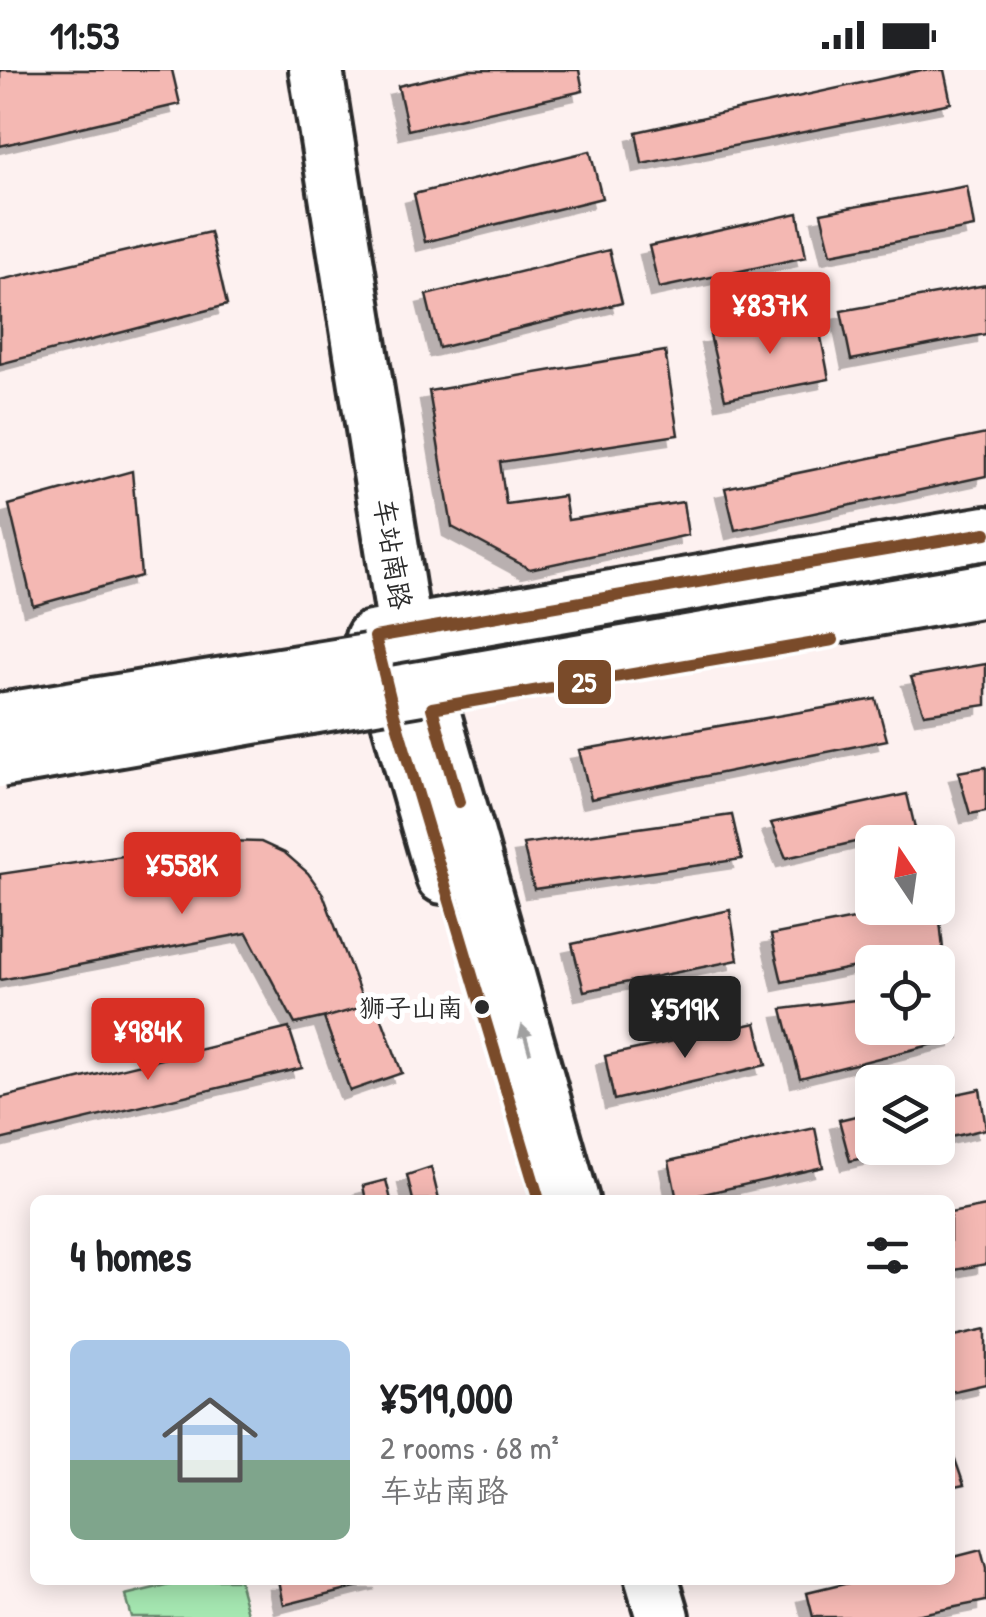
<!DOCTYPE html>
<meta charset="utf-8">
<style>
body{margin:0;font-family:"Patrick Hand","LXGW WenKai TC",sans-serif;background:#f2f2f2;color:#202124;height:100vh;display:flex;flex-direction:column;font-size:38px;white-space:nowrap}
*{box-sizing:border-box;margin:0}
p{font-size:32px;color:#757577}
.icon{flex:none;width:55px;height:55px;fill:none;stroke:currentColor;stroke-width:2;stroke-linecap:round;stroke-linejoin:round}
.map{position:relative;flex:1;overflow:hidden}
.sheet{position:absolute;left:30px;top:1125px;width:925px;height:390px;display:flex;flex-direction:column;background:#fff;border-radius:15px;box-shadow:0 5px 25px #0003}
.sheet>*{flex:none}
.needle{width:65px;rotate:347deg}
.controls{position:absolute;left:855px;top:755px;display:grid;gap:20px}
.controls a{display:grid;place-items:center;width:100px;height:100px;border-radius:15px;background:#fff;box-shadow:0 5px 25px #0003;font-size:50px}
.price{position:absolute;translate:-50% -85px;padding:0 22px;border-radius:10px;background:#d93025;color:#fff;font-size:32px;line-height:65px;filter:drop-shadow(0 2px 5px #0008)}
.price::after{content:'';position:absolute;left:50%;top:60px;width:30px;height:22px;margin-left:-15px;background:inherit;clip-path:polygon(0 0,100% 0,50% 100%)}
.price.active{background:#222;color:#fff}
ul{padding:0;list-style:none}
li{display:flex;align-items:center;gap:30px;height:250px;padding:0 40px}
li+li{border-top:2px solid #e0e0e0}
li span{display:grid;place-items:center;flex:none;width:280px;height:200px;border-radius:15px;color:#555}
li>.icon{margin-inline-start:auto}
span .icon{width:120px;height:120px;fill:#fffc;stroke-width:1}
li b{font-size:42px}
h2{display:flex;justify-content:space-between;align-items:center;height:120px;padding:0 40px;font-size:42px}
.status{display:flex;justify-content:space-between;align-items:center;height:70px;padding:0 50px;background:#fff;direction:ltr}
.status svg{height:28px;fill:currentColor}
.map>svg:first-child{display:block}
.pitch{fill:#a5e7b1;stroke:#68896e;stroke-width:2.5}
.building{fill:#f4b8b3;stroke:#2b2b2b;stroke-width:2.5;filter:url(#shadow)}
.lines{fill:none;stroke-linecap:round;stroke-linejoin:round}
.primary-casing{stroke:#2b2b2b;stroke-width:60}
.primary{stroke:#fff;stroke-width:52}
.primary-bridge-casing{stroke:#2b2b2b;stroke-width:60;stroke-linecap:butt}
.primary-bridge{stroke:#fff;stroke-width:52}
.bus-1-casing{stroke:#fff;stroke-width:20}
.bus-1{stroke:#7a4b2a;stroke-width:12}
.oneway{fill:#a0a0a0}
.bus-dot{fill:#2b2b2b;stroke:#fff;stroke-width:4}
.labels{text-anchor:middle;stroke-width:10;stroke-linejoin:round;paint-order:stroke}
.bus-label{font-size:26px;fill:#2b2b2b;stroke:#fff;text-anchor:end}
.street-label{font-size:28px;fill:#2b2b2b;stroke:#fff}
.line-badge{stroke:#fff;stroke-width:4}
.badge-label{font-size:28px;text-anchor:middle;font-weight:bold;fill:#fff}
</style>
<div class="status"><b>11:53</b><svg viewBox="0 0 49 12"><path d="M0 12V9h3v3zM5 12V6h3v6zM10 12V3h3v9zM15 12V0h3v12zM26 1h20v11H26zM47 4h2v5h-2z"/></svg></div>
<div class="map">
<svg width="986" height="1547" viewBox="0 0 986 1547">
<defs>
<filter id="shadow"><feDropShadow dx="-9" dy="9" stdDeviation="0" flood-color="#0004"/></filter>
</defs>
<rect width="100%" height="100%" fill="#fdf1f0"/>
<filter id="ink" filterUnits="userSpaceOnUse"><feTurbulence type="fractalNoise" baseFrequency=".01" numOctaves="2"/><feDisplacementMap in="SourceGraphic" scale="20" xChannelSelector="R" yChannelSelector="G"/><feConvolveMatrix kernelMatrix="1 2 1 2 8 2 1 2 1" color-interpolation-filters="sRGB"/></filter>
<g filter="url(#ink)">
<path class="pitch" d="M192,1510H239L249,1547H131L125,1526Z"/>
<g class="building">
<path d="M0,0H172L180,34L0,76Z"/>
<path d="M468,0H579L583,21L408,60L398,16Z"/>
<path d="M921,0H944L951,33L642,94L636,62Z"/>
<path d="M590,81L602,128L425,172L414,124Z"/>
<path d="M967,116L974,157L831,184L821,143Z"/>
<path d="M798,143L806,187L659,218L649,176Z"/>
<path d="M210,162L227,235L0,294V210Z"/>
<path d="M609,180L622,233L439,278L426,225Z"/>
<path d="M986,215V264L851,290L841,241Z"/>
<path d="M817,246L829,309L725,329L710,265Z"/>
<path d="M665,281L678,365L500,392L506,434L564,426L568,450L683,432L688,465L530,499L452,457L429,321Z"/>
<path d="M986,364V406L735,460L725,418Z"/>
<path d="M132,401L141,506L33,536L9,435Z"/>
<path d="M986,594V635L924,644L911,607Z"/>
<path d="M876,629L887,670L591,729L579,680Z"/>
<path d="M986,697V741L970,744L958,702Z"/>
<path d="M907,724L915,758L786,788L771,753Z"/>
<path d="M732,745L742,789L534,819L523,774Z"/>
<path d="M225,771L261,772L285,783L308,803L323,824L366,938L295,954L247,863L0,910V804Z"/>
<path d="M938,832L943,879L782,912L771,865L911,838H938Z"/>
<path d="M730,840L738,890L584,921L572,874Z"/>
<path d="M948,919L958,968L800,1008L782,939L872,928V958H938V920Z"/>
<path d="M376,933L402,1003L350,1021L324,948Z"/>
<path d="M756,953L766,995L614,1030L605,986Z"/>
<path d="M289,958L302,998L0,1070V1028Z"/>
<path d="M980,1019L986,1059L938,1070V1028Z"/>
<path d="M872,1042V1078H907L850,1091L839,1050Z"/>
<path d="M815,1058L823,1097L677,1130L669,1091Z"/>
<path d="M431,1097L439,1130H413L407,1105Z"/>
<path d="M386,1110L391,1130H366L363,1116Z"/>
<path d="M986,1136V1194L950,1201V1143Z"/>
<path d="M986,1259V1314L950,1322V1267Z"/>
<path d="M950,1375L964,1415L950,1418Z"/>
<path d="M981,1480L986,1499V1531L905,1547H813L807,1523L861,1510H950V1488Z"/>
<path d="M279,1510H383L284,1535Z"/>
</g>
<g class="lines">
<defs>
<g id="primary">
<path d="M316,0L405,560L432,638L572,1130"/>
<path d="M372,568L986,463"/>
<path d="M378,580L443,807"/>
<path d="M652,1510L663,1547"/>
</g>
</defs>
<use href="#primary" class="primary-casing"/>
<use href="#primary" class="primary"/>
<defs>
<g id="primary-bridge">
<path d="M0,650L367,591"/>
<path d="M0,691L986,520"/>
</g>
</defs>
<use href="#primary-bridge" class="primary-bridge-casing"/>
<use href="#primary-bridge" class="primary-bridge"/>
<defs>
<g id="bus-1">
<path d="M459,732L432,638L833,570"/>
<path d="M539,1130L394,644L375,567L986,463"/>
</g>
</defs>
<use href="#bus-1" class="bus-1-casing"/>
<use href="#bus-1" class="bus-1"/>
</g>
<defs><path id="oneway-solid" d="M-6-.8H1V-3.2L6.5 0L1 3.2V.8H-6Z" transform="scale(2.5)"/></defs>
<use class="oneway" href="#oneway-solid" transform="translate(526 969) rotate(-106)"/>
</g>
<circle class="bus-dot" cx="482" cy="937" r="9"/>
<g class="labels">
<g class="bus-label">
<text x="463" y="947">狮子山南</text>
</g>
<g class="street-label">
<text transform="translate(393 484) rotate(81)" y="10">车站南路</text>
</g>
</g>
<rect class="line-badge" x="556" y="588" width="57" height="48" rx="10" fill="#7a4b2a"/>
<g class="badge-label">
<text x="584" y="622">25</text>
</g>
</svg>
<div class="controls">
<a><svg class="needle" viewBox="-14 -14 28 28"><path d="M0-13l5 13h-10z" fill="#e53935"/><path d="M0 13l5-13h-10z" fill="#757577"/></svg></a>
<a><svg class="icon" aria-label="locate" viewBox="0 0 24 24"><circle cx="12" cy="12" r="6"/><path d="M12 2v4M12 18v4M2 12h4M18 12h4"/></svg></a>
<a><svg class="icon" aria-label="layers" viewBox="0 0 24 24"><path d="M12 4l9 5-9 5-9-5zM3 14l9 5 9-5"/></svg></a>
</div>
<b class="price" style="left:770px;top:287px">¥837K</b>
<b class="price" style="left:182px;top:847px">¥558K</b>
<b class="price active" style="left:685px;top:991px">¥519K</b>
<b class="price" style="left:148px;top:1013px">¥984K</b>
<section class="sheet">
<h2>4 homes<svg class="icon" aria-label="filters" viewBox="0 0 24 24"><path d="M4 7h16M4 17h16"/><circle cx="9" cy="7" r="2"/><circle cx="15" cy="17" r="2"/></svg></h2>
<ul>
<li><span style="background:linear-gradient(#a9c7e8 60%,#7fa58c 0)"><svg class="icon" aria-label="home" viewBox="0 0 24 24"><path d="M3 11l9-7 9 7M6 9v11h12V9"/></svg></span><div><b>¥519,000</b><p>2 rooms · 68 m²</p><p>车站南路</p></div></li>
</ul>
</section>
</div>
